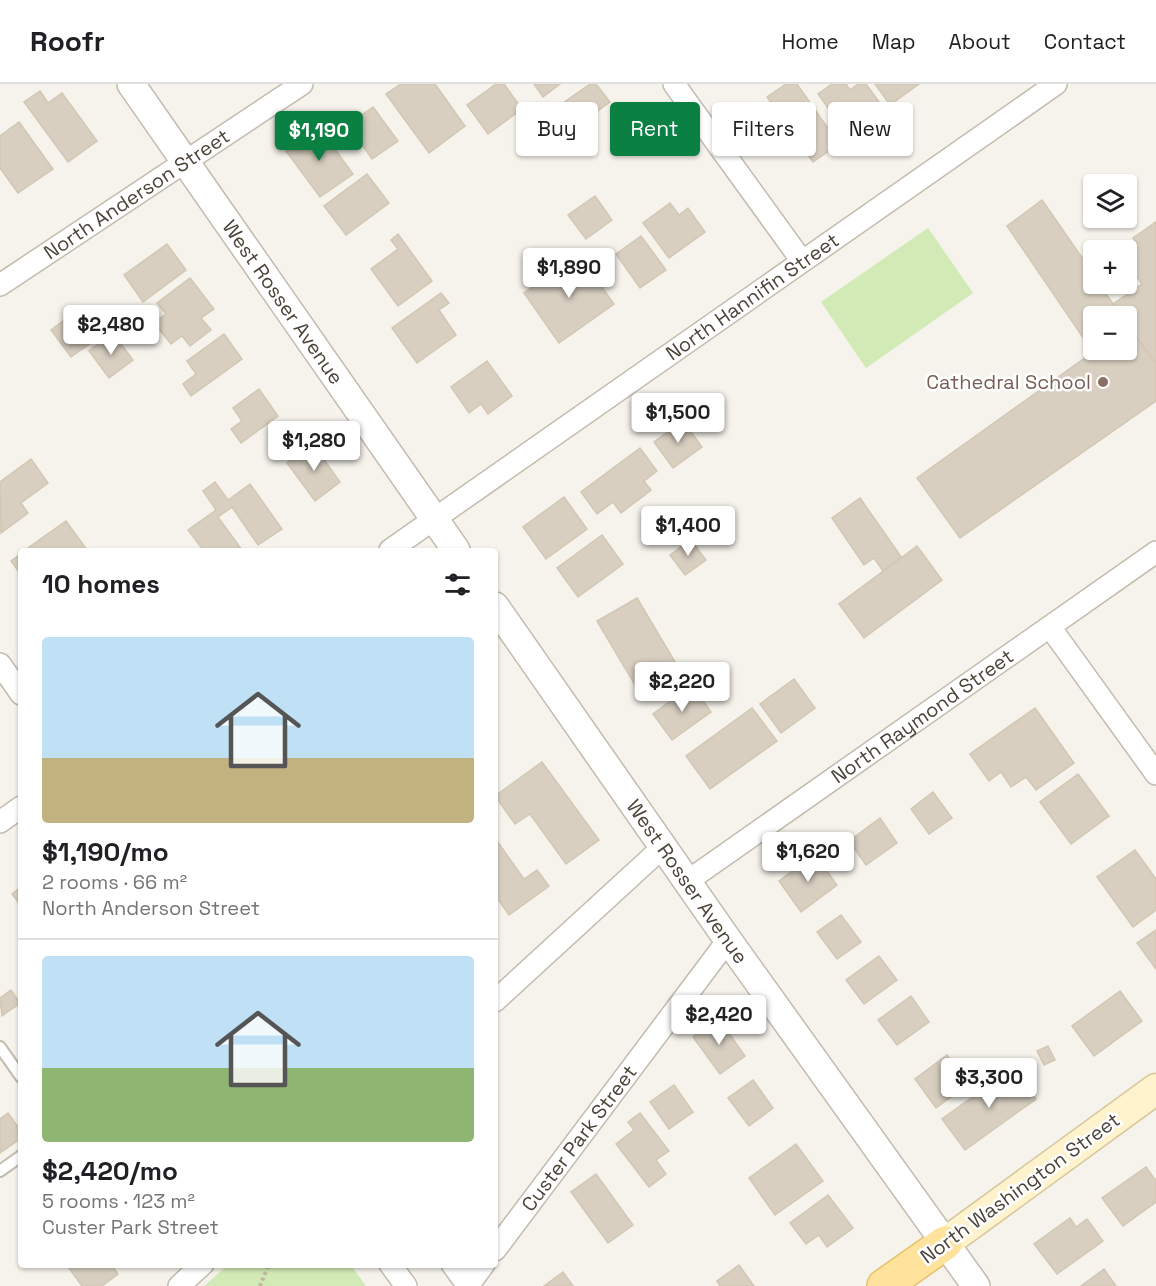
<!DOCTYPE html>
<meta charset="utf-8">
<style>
body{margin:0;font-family:"Space Grotesk",sans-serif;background:#f2f2f2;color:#202124;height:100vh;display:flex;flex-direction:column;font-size:22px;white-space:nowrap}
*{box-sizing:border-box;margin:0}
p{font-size:20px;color:#757577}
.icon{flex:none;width:33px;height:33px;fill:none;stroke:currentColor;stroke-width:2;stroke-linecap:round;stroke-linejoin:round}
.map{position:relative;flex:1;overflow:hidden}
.panel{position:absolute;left:18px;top:464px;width:480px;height:720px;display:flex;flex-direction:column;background:#fff;border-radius:6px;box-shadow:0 2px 4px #0004}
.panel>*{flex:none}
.top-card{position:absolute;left:516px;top:18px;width:549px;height:54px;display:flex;gap:12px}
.fabs{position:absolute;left:1083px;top:90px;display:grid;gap:12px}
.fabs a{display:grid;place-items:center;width:54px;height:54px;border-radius:6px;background:#fff;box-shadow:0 2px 4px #0004;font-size:30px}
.price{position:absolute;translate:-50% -51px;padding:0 14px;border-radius:6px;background:#fff;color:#222;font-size:20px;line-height:39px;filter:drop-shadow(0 2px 3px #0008)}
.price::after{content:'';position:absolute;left:50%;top:36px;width:18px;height:14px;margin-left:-9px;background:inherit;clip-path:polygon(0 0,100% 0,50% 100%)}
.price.current{background:#0b8043;color:#fff}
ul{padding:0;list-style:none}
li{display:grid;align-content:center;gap:12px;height:318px;padding:0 24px}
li+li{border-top:2px solid #e0e0e0}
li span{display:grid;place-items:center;height:186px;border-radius:6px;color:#555}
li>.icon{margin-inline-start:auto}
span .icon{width:108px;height:108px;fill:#fffc;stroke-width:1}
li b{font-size:26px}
h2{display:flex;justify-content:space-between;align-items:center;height:72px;padding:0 24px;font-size:26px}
.tag{padding:0 21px;border-radius:6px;background:#fff;box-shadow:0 2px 4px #0004;font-size:21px;line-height:54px}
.tag.current{background:#0b8043;color:#fff}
header{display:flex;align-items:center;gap:36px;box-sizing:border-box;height:84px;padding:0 30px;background:#fff;border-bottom:2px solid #e0e0e0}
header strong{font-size:28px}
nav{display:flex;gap:33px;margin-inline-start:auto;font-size:21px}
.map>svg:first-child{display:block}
.green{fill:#d2eab5}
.building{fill:#d8cfc1;stroke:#d3c7b4;stroke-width:1.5}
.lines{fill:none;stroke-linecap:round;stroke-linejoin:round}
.service-casing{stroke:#c2bbae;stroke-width:14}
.minor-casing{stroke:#c2bbae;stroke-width:24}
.tertiary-casing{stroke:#c2bbae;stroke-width:30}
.secondary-casing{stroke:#d6c79b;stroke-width:33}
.primary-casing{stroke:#e6c16a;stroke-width:36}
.path{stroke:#c4b79f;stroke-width:4;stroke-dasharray:3 3;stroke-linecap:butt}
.service{stroke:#fff;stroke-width:10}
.minor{stroke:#fff;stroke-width:21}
.tertiary{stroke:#fff;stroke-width:27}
.secondary{stroke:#fff3cd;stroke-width:30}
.primary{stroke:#ffe39c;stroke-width:33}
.education-dot{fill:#8d6e63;stroke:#fff;stroke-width:2}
.labels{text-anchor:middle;stroke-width:5;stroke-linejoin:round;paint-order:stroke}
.street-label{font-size:20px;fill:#4b4439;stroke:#fff}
.education-label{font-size:20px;fill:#785e54;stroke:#fff;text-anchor:end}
</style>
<header>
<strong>Roofr</strong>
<nav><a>Home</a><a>Map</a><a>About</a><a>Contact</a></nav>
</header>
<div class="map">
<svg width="1156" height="1202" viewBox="0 0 1156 1202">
<rect width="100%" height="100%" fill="#f6f3ec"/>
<g class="green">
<path d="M928,144L973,209L866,284L821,218Z"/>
<path d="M228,1181H351L366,1202H204Z"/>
</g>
<g class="building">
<path d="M401,0H435L465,42L429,69L386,10Z"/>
<path d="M496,0H504L522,25L488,50L467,21Z"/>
<path d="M534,0H560L543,13Z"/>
<path d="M590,0H596L610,18L572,45L556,24Z"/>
<path d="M786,0H797L839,60L813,78L767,13Z"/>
<path d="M832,0H846L850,6L858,0H866L885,26L849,53L818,10Z"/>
<path d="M875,0H919L890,21Z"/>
<path d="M40,7L48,19L62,9L97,57L68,78L24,18Z"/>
<path d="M373,23L398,57L372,75L348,41Z"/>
<path d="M19,38L53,85L18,109L0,84V52Z"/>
<path d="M319,43L353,90L320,113L286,67Z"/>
<path d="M367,90L389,119L346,151L324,122Z"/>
<path d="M595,112L612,136L586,155L568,131Z"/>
<path d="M1042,116L1094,191V200H1099L1122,232H1094V266H1126V238L1156,280V317L960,454L917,394L1093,268L1007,142Z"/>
<path d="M670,119L679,131L688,124L705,148L669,174L643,139Z"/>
<path d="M1156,138V280L1126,238V232H1122L1113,220L1142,200L1126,177V168L1138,160L1133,154Z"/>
<path d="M398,150L432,197L398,222L371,185L398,165L391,156Z"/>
<path d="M641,152L666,186L640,204L616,170Z"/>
<path d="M167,160L186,186L143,218L124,191Z"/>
<path d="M579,171L614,220L559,259L524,209Z"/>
<path d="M190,194L214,225L201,234L211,246L190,262L182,252L171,260L154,239L166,230L157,219Z"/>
<path d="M441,209L449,219L439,226L456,251L417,279L392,244Z"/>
<path d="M82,223L102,251L71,273L51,246Z"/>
<path d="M113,249L133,276L109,294L89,267Z"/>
<path d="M224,250L242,275L191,312L183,300L196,290L187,277Z"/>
<path d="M487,277L512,312L488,330L481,320L469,329L451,303Z"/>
<path d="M259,305L278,332L241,359L231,345L242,337L233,324Z"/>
<path d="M683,337L702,363L673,384L654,358Z"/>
<path d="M313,360L340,398L315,417L287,379Z"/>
<path d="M640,364L657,387L644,397L651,406L621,429L613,418L597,430L581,408Z"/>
<path d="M31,375L48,399L21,419L28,429L1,449L0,398Z"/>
<path d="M215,398L228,416L250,400L282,445L258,461L232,423L218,433L242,466H203L188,446L216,426L203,407Z"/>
<path d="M564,413L587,445L546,475L523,443Z"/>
<path d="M860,414L902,474L883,487L874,474L864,481L832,434Z"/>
<path d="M664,429L679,450L664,461L649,440Z"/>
<path d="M66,437L87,466H25Z"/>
<path d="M602,451L623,480L578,513L557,484Z"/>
<path d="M691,456L706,476L685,491L670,471Z"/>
<path d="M917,462L942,496L864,554L839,520Z"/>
<path d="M21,470V491L11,477Z"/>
<path d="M637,514L681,588L641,611L597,537Z"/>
<path d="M794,595L815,624L781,649L760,620Z"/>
<path d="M692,601L711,628L672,656L653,630Z"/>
<path d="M752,624L777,657L710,705L686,672Z"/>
<path d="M1035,624L1074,679L1036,706L1026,693L1011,703L1001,688L989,697L970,670Z"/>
<path d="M542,678L599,756L566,780L530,730L515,740L495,712Z"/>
<path d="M1078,690L1109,732L1071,760L1040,718Z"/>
<path d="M933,708L952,734L929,750L911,725Z"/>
<path d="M880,734L897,759L866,781L849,757Z"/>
<path d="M497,757L524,795L537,786L549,802L509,831L495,811Z"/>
<path d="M1135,766L1156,795V826L1133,843L1097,793Z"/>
<path d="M815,770L837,801L801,828L779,797Z"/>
<path d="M21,803V822L12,810Z"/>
<path d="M841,831L861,858L837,875L817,848Z"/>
<path d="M1156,846V885L1137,859Z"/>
<path d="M879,872L897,896L864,920L846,896Z"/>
<path d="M11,906L20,919L2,932L0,914Z"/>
<path d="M1120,907L1142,937L1094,972L1072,942Z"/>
<path d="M911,912L929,938L897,961L878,936Z"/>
<path d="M719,935L745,972L720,990L693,953Z"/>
<path d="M1048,962L1055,976L1044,981L1037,967Z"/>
<path d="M947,971L968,1000L936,1024L915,995Z"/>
<path d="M1013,984L1036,1015L965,1066L942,1035Z"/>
<path d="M753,996L773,1024L749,1042L728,1014Z"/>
<path d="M674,1001L693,1028L669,1045L650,1018Z"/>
<path d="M8,1029L21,1047V1054L0,1069V1035Z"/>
<path d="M640,1029L669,1067L656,1076L666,1090L649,1103L616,1060L634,1046L628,1038Z"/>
<path d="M796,1060L823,1097L775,1131L749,1094Z"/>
<path d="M1146,1083L1156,1097V1118L1123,1142L1102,1114Z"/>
<path d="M596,1090L633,1141L608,1159L571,1108Z"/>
<path d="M828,1111L853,1144L827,1163L819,1151L806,1160L790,1139Z"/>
<path d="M1070,1134L1076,1143L1087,1135L1103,1157L1057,1190L1034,1160Z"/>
<path d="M66,1180H111L118,1190L102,1202H82Z"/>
<path d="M739,1181L754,1202H720L717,1197Z"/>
<path d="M1104,1185L1116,1202H1081Z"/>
<path d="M563,1188L573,1202H544Z"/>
</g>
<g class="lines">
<defs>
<g id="service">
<path d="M0,963L21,993"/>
<path d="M0,1087L21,1072"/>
</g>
<g id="minor">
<path d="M674,0L802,177"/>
<path id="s1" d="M0,201L302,0"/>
<path id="s2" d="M390,466L1056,0"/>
<path d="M1050,543L1156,690"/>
<path d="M0,580L21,610"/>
<path d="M0,738L21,723"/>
<path id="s3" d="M689,796L1156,468"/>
<path d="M495,917L664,762"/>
<path id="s4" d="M495,1166L728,856"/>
<path d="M390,1180L406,1202"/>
<path d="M452,1180L468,1202"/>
<path d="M179,1202L203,1180"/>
<path d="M468,1202L484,1180"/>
</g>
<g id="tertiary">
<path id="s5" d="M131,0L456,466"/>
<path id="s6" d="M495,522L728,856L976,1202"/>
</g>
<path id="secondary" d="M945,1159L1156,1005"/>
<path id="primary" d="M884,1202L945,1159"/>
</defs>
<use href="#service" class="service-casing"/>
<use href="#minor" class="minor-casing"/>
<use href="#tertiary" class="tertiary-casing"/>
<use href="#secondary" class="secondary-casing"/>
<use href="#primary" class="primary-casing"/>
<path class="path" d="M260,1202L269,1180"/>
<use href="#service" class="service"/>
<use href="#minor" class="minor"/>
<use href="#tertiary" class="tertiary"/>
<use href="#secondary" class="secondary"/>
<use href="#primary" class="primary"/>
</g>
<circle class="education-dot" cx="1103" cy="298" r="6"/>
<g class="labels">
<g class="street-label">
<text dy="7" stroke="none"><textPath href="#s1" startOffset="164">North Anderson Street</textPath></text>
<text dy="7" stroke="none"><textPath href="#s2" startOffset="442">North Hannifin Street</textPath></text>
<text dy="7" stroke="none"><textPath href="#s5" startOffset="266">West Rosser Avenue</textPath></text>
<text dy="7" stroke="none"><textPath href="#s3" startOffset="285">North Raymond Street</textPath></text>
<text dy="7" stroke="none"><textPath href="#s6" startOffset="336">West Rosser Avenue</textPath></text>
<text dy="7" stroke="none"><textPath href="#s4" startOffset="140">Custer Park Street</textPath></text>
<text transform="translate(1020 1104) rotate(-36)" y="7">North Washington Street</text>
</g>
<g class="education-label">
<text x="1091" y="305">Cathedral School</text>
</g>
</g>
</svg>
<div class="fabs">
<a><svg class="icon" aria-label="layers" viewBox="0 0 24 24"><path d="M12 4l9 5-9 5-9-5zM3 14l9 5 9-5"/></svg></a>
<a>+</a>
<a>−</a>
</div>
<b class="price current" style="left:319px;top:78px">$1,190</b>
<b class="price" style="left:569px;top:215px">$1,890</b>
<b class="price" style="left:111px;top:272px">$2,480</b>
<b class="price" style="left:678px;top:360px">$1,500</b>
<b class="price" style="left:314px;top:388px">$1,280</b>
<b class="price" style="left:688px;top:473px">$1,400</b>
<b class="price" style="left:682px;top:629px">$2,220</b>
<b class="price" style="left:808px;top:799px">$1,620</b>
<b class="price" style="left:719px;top:962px">$2,420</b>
<b class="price" style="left:989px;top:1025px">$3,300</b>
<div class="top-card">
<a class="tag">Buy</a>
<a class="tag current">Rent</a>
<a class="tag">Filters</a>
<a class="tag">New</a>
</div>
<section class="panel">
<h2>10 homes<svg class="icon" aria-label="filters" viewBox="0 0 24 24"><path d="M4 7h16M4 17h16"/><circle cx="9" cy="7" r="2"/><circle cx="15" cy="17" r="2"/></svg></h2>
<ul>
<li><span style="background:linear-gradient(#bfe0f5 65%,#c2b280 0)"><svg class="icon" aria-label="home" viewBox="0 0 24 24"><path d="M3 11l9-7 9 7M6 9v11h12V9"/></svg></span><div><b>$1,190/mo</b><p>2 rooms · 66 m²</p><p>North Anderson Street</p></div></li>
<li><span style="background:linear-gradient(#bfe0f5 60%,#8fb573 0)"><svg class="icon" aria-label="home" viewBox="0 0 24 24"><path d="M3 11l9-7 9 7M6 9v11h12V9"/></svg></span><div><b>$2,420/mo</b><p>5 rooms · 123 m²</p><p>Custer Park Street</p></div></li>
</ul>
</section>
</div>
